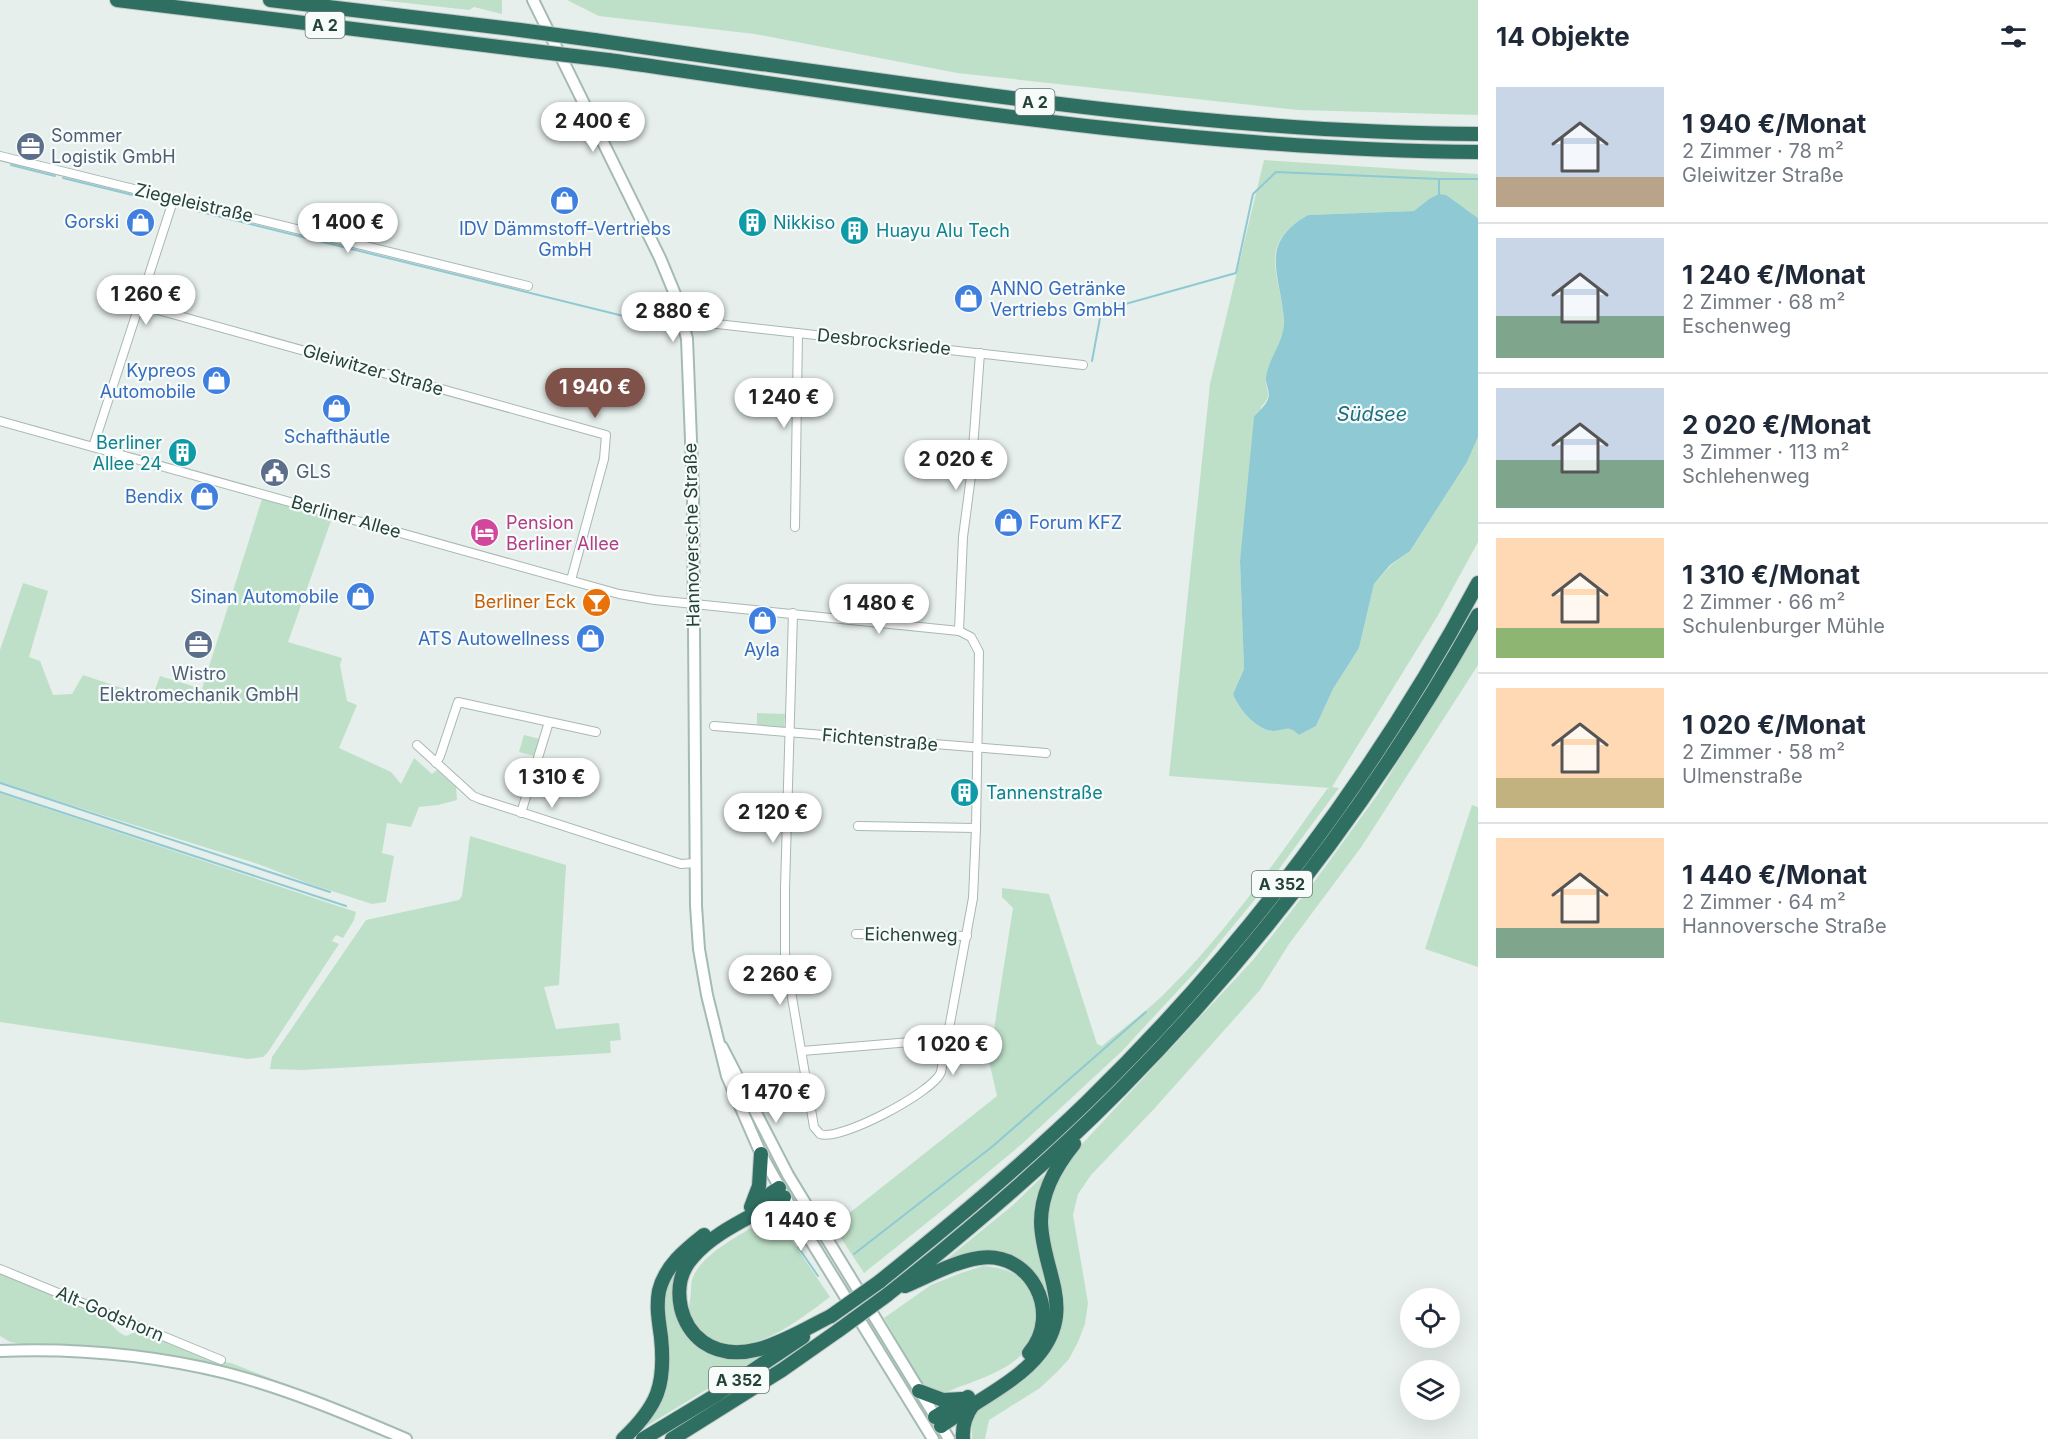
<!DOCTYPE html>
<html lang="de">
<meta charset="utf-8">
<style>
body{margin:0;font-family:Inter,sans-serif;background:#f6f6f7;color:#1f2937;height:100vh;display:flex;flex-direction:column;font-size:22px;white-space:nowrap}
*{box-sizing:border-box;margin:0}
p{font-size:20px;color:#747a83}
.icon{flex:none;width:33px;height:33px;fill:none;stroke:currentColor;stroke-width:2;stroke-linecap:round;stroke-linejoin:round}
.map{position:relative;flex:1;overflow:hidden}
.details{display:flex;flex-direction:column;background:#fff;width:570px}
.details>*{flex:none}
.buttons{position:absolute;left:1400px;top:1288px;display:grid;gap:12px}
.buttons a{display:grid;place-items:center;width:60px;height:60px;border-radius:50%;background:#fff;box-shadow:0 6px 24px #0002;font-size:30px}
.price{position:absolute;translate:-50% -51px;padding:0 14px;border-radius:21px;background:#fff;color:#222;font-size:20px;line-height:39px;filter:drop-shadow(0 2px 3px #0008)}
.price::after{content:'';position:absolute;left:50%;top:36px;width:18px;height:14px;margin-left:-9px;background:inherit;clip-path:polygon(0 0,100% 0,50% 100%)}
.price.on{background:#7f5249;color:#fff}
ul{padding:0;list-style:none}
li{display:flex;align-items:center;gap:18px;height:150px;padding:0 18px}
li+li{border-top:2px solid #e0e1e3}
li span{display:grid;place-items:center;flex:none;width:168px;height:120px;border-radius:0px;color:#555}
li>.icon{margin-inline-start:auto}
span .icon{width:72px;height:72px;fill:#fffc;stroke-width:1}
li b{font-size:26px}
h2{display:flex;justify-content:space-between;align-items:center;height:72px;padding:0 18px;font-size:26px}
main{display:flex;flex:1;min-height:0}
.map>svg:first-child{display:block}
.green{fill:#bfe0c8}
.water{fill:#8ec9d4}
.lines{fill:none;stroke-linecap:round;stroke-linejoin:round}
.stream{stroke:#8ec9d4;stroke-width:2}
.street-casing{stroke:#a8b8b2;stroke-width:10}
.secondary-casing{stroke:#a4bbb3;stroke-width:14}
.highway-casing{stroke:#c2cac8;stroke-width:16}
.street{stroke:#fff;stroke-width:8}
.secondary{stroke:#fff;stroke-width:10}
.highway{stroke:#2f6f62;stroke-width:14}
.highway-bridge-casing{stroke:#c2cac8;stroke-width:16;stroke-linecap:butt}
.highway-bridge{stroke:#2f6f62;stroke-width:14}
.labels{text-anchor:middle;stroke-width:4.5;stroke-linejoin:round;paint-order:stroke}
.shield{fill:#f7fbf9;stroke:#637a73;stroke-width:1.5}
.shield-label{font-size:16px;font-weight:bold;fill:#24423a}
.service-label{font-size:18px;fill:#4e5e75;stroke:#f7fbf9;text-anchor:start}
.street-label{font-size:18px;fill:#24423a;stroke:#f7fbf9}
.shop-label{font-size:18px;fill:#366cbe;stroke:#f7fbf9;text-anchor:end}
.culture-label{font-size:18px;fill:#0d838f;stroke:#f7fbf9;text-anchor:start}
.hotel-label{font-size:18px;fill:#b23c85;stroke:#f7fbf9;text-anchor:start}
.food-label{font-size:18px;fill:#c56008;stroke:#f7fbf9;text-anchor:end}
.water-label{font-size:20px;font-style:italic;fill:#1c6f80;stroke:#f7fbf9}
</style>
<main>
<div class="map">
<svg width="1478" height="1439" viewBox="0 0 1478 1439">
<rect width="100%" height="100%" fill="#e6efeb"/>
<g class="green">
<path d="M379,0H502V14L474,7L469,10Z"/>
<path d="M567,0H1478V115L1298,110L957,73L755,34L599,16Z"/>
<path d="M1264,160L1478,174V218L1466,209L1429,199L1415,211L1308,215C1247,249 1291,288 1283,335C1280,350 1267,362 1266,378C1265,393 1274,394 1261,407L1240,561L1244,669L1233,694C1238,708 1256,730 1273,731C1286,731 1287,724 1299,735L1316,726L1333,689L1359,648L1374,584L1391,565L1410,551L1467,462L1478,437V542L1437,617L1332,787L1339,788L1270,881L1197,970L1122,1051L1023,1143L944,1209L864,1273L833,1226L997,1096L989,1061L1013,908L1002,897V888L1049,894L1097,1044L1102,1046C1124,1027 1149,1010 1169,989C1229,929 1277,859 1327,789L1330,788L1169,776L1210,384Z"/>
<path d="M262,499L332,518L288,642L342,658L340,665L347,701L357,705L339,748L391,772L401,784L414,758L432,774L437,770L456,787L457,800L438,805L419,807L411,827L387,823L382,853L394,856L386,902L372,904L310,884L258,864L0,783V650L23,583L48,591L29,657L40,661L53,695L72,694L83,675L152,698L160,676L202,689Z"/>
<path d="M1478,631V665L1362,846L1289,944L1260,990L1154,1109L1091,1175L1078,1194L1073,1215L1088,1303L1085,1324L1078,1342L1069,1359L1056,1373L1040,1388L989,1420L985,1439H972L971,1413L1052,1342L1047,1224C1049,1193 1056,1183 1070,1157L1253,960L1317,878L1378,794Z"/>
<path d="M757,713L785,714L784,728L757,726Z"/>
<path d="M524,735L540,739L535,756L519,752Z"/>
<path d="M0,793L356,912L354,920L343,938L336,935L332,941L339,944L268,1052L263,1057L248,1059L0,1022Z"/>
<path d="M1472,805L1478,807V967L1425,949Z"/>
<path d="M470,836L566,865L559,985L544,987L556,1029L619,1023L621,1040L610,1041L611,1053L301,1070L270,1069L272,1057L366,920L459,900L462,896Z"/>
<path d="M1047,1172L1050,1174C1043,1189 1037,1205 1038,1222C1039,1270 1076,1307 1037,1353C1016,1377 985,1392 959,1409L957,1406C986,1388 1028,1371 1042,1338C1061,1295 1024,1247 978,1252C966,1254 954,1260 943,1265L942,1263L1013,1205Z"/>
<path d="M793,1202L796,1204L839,1274L882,1336L927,1412L884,1345L845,1289Z"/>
<path d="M760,1223L784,1229L830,1297C804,1316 774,1341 741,1345C721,1347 691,1333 689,1309C689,1303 691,1297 691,1291C691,1287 691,1281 693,1277C702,1254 740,1235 760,1223Z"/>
<path d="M709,1239L676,1286L702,1346L768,1352L640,1430L658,1404L662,1295L672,1270Z"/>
<path d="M983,1266C994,1267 1004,1268 1014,1274C1035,1285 1042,1313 1035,1335C1032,1343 1025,1351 1019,1357C1001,1374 967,1383 944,1393L923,1385L884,1318L931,1285L961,1273Z"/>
<path d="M0,1273L103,1317L120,1333L126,1336L135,1332H141L216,1361L231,1363L298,1389L193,1362L132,1351L67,1344H22L10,1342L0,1336Z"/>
</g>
<path class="water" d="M1439,194L1446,195L1478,218V437L1467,462L1410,551L1390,565L1374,584L1359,648L1333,689L1316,726L1299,735C1287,724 1286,731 1273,731C1256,730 1238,708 1233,694L1244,669L1240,561L1254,417C1258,412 1266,405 1268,399C1271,392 1265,384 1266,377C1269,356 1285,342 1284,320C1281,275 1257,244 1308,215L1414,211L1429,199Z"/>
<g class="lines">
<g class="stream">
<path d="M11,165L55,176"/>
<path d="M63,178L149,199"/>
<path d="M1439,194V179H1478"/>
<path d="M197,211L668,327"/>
<path d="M1092,361L1100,318L1104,310L1236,273L1253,194L1276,172L1439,179"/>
<path d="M0,783L330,892"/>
<path d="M0,792L346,906"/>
<path d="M798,1247L818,1276"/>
<path d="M854,1254L993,1146L1146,1012"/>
</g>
<defs>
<g id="street">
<path d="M0,156L528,286"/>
<path d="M140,305L606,435L604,459L571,580"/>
<path d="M684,324L699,322L1083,365"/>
<path d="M0,421L619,594L655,600L959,631L971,637L979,652L976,828L973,898L941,1072C934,1092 839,1142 820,1134L814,1127L785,956V889L793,613"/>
<path d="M93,447L174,198"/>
<path d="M795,527L798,333"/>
<path d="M959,631L963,537L971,476L980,353"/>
<path d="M714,726L1046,753"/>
<path d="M417,745L473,796L480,799L681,864L695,863"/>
<path d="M436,763L440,756L458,702L596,732"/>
<path d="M521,813L549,722"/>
<path d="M858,826L976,828"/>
<path d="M856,934L967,936"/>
<path d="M802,1051L947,1039"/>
<path d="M0,1269L221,1360"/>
</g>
<g id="secondary">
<path d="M533,0L660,258L677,299L687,339L693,491L696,906L699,949L707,995L727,1076L761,1154L798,1220L933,1439"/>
<path d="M722,1047L788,1175L949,1439"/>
<path d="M0,1351C76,1348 153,1355 226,1373C288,1389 347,1414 406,1439"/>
</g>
<g id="highway">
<path d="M117,0L533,51"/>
<path d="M270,0L520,30"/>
<path d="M594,40C688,54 783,67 877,80C1077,108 1276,133 1478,134"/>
<path d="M608,60C897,101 1185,150 1478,152"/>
<path d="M784,1197C755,1216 716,1230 693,1257C680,1271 677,1290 681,1308C684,1321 692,1334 703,1342C743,1370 794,1334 831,1316"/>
<path d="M754,1205L779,1188"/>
<path d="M751,1207L759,1186L761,1154"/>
<path d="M762,1211L777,1213L798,1220"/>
<path d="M879,1282C951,1224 1021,1166 1087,1102C1242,951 1376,774 1478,583"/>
<path d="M905,1286C929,1276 953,1262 979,1258C1031,1250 1063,1314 1029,1353"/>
<path d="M887,1295C968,1231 1047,1164 1120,1090C1259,949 1381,788 1478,615"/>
<path d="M919,1391L943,1400L962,1399"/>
<path d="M935,1417L968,1397"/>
<path d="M941,1426C971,1404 1018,1382 1040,1353C1076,1307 1042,1271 1041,1222C1041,1192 1056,1166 1074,1144"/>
<path d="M623,1439C658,1406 666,1385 661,1337C659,1322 656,1307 659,1291C665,1266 685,1250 704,1235"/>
<path d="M643,1439L716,1395L803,1337"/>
<path d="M672,1439L782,1370L839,1330"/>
<path d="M963,1439C962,1426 965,1416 973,1405"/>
</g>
</defs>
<use href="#street" class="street-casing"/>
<use href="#secondary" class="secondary-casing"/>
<use href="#highway" class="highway-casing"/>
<use href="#street" class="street"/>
<use href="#secondary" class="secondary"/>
<use href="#highway" class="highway"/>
<defs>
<g id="highway-bridge">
<path d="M520,30L594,40"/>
<path d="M533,51L608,60"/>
<path d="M831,1316L879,1282"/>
<path d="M839,1330L887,1295"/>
</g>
</defs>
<use href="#highway-bridge" class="highway-bridge-casing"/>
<use href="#highway-bridge" class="highway-bridge"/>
</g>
<defs>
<symbol id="office-disc" viewBox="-11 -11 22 22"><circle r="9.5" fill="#5c6f8a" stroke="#f7fbf9"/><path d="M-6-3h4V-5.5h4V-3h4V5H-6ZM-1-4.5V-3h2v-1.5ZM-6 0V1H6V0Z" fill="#fff"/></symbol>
<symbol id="shop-disc" viewBox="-11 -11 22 22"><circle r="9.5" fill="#3f7fe0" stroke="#f7fbf9"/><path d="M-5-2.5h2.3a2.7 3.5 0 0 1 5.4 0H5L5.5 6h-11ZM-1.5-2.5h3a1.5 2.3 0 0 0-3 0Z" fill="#fff"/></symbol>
<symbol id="building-disc" viewBox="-11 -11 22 22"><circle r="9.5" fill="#0f9aa8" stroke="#f7fbf9"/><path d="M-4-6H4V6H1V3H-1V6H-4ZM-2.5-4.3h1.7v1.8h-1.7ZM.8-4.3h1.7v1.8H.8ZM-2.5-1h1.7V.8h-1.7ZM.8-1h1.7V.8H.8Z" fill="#fff"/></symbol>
<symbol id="civic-disc" viewBox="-11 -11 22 22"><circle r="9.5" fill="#5c6f8a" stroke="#f7fbf9"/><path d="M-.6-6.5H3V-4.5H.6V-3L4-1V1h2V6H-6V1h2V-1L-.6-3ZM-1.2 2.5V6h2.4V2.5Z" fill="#fff"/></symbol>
<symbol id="hotel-disc" viewBox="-11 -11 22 22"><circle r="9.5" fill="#d1479c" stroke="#f7fbf9"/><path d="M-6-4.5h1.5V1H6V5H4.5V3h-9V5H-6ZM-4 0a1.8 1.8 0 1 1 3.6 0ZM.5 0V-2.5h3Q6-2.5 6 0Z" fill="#fff"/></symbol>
<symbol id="bar-disc" viewBox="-11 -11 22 22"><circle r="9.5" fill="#e8710a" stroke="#f7fbf9"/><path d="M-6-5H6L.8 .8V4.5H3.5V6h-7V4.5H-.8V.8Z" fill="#fff"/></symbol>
</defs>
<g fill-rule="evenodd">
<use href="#office-disc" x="14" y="130" width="33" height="33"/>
<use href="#shop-disc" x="548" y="184" width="33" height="33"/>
<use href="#shop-disc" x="124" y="206" width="33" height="33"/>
<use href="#building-disc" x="736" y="206" width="33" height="33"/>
<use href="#building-disc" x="838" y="214" width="33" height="33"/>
<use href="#shop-disc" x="952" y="282" width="33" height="33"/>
<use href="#shop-disc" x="200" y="364" width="33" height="33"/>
<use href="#shop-disc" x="320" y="392" width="33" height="33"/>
<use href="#building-disc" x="166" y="436" width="33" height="33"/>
<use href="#civic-disc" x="258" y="456" width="33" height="33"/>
<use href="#shop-disc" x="188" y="480" width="33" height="33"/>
<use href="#shop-disc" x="992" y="506" width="33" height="33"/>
<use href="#hotel-disc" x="468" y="516" width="33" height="33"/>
<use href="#shop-disc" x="344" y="580" width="33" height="33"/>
<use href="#bar-disc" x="580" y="586" width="33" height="33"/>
<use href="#shop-disc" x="746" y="604" width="33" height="33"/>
<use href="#shop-disc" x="574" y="622" width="33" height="33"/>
<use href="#office-disc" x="182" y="628" width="33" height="33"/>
<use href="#building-disc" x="948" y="776" width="33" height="33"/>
</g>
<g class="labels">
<g class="shield">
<rect x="305.5" y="12" width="39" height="26" rx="4.5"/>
<rect x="1015.5" y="89" width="39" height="26" rx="4.5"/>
<rect x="1252" y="871" width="60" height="26" rx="4.5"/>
<rect x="709" y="1367" width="60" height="26" rx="4.5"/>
</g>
<g class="shield-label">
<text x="325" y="31">A 2</text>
<text x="1035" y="108">A 2</text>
<text x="1282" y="890">A 352</text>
<text x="739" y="1386">A 352</text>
</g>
<g class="service-label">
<text x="51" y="142">Sommer<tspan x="51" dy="21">Logistik GmbH</tspan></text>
<text x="296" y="478">GLS</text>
<text x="199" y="680" text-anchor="middle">Wistro<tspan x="199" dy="21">Elektromechanik GmbH</tspan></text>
</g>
<g class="street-label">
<text transform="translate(194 203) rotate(13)" y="6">Ziegeleistraße</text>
<text transform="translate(884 342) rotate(6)" y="6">Desbrocksriede</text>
<text transform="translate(373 370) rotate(16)" y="6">Gleiwitzer Straße</text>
<text transform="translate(346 517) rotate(16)" y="6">Berliner Allee</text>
<text transform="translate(692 535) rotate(-91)" y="6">Hannoversche Straße</text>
<text transform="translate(880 740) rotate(5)" y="6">Fichtenstraße</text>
<text transform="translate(911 935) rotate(1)" y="6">Eichenweg</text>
<text transform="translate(110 1314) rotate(23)" y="6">Alt-Godshorn</text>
</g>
<g class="shop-label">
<text x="119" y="228">Gorski</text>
<text x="565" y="235" text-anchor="middle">IDV Dämmstoff-Vertriebs<tspan x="565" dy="21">GmbH</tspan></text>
<text x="990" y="295" text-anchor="start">ANNO Getränke<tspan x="990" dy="21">Vertriebs GmbH</tspan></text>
<text x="196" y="377">Kypreos<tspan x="196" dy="21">Automobile</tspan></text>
<text x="337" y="443" text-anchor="middle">Schafthäutle</text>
<text x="183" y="503">Bendix</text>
<text x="1029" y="529" text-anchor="start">Forum KFZ</text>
<text x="339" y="603">Sinan Automobile</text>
<text x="570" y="645">ATS Autowellness</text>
<text x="762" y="656" text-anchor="middle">Ayla</text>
</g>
<g class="culture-label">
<text x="773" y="229">Nikkiso</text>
<text x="876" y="237">Huayu Alu Tech</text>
<text x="162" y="449" text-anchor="end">Berliner<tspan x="162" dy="21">Allee 24</tspan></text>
<text x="986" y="799">Tannenstraße</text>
</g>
<g class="hotel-label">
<text x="506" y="529">Pension<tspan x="506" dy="21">Berliner Allee</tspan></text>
</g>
<g class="food-label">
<text x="576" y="608">Berliner Eck</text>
</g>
<g class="water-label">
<text x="1372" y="421">Südsee</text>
</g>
</g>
</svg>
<div class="buttons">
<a><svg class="icon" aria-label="locate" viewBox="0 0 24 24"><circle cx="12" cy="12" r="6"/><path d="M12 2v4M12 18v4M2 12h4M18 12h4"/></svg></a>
<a><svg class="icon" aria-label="layers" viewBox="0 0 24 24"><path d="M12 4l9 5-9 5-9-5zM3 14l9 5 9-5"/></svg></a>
</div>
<b class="price" style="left:593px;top:153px">2 400 €</b>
<b class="price" style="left:348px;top:254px">1 400 €</b>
<b class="price" style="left:146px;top:326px">1 260 €</b>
<b class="price" style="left:673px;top:343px">2 880 €</b>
<b class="price on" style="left:595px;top:419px">1 940 €</b>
<b class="price" style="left:784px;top:429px">1 240 €</b>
<b class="price" style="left:956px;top:491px">2 020 €</b>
<b class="price" style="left:879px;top:635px">1 480 €</b>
<b class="price" style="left:552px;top:809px">1 310 €</b>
<b class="price" style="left:773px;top:844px">2 120 €</b>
<b class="price" style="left:780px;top:1006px">2 260 €</b>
<b class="price" style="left:953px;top:1076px">1 020 €</b>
<b class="price" style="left:776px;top:1124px">1 470 €</b>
<b class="price" style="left:801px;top:1252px">1 440 €</b>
</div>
<section class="details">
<h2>14 Objekte<svg class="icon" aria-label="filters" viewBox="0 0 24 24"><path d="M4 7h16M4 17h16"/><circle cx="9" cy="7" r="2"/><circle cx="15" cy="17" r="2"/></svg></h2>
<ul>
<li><span style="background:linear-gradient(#c9d6e8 75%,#b9a48a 0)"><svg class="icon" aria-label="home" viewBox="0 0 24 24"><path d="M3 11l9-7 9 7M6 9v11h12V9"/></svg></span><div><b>1 940 €/Monat</b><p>2 Zimmer · 78 m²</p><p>Gleiwitzer Straße</p></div></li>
<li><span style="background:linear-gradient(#c9d6e8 65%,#7fa58c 0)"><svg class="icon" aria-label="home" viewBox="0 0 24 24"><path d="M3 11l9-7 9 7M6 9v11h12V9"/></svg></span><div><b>1 240 €/Monat</b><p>2 Zimmer · 68 m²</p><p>Eschenweg</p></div></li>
<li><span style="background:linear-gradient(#c9d6e8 60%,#7fa58c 0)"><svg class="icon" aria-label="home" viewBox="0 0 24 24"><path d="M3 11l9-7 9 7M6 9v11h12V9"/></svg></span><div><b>2 020 €/Monat</b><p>3 Zimmer · 113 m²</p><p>Schlehenweg</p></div></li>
<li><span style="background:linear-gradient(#ffd9b3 75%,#8fb573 0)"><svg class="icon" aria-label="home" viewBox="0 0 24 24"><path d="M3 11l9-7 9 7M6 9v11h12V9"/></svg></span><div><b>1 310 €/Monat</b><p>2 Zimmer · 66 m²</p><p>Schulenburger Mühle</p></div></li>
<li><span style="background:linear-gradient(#ffd9b3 75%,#c2b280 0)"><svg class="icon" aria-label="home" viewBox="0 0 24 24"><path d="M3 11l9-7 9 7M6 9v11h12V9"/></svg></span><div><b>1 020 €/Monat</b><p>2 Zimmer · 58 m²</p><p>Ulmenstraße</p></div></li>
<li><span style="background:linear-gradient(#ffd9b3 75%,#7fa58c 0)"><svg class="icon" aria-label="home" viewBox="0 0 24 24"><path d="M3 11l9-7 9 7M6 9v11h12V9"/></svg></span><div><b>1 440 €/Monat</b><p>2 Zimmer · 64 m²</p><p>Hannoversche Straße</p></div></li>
</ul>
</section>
</main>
